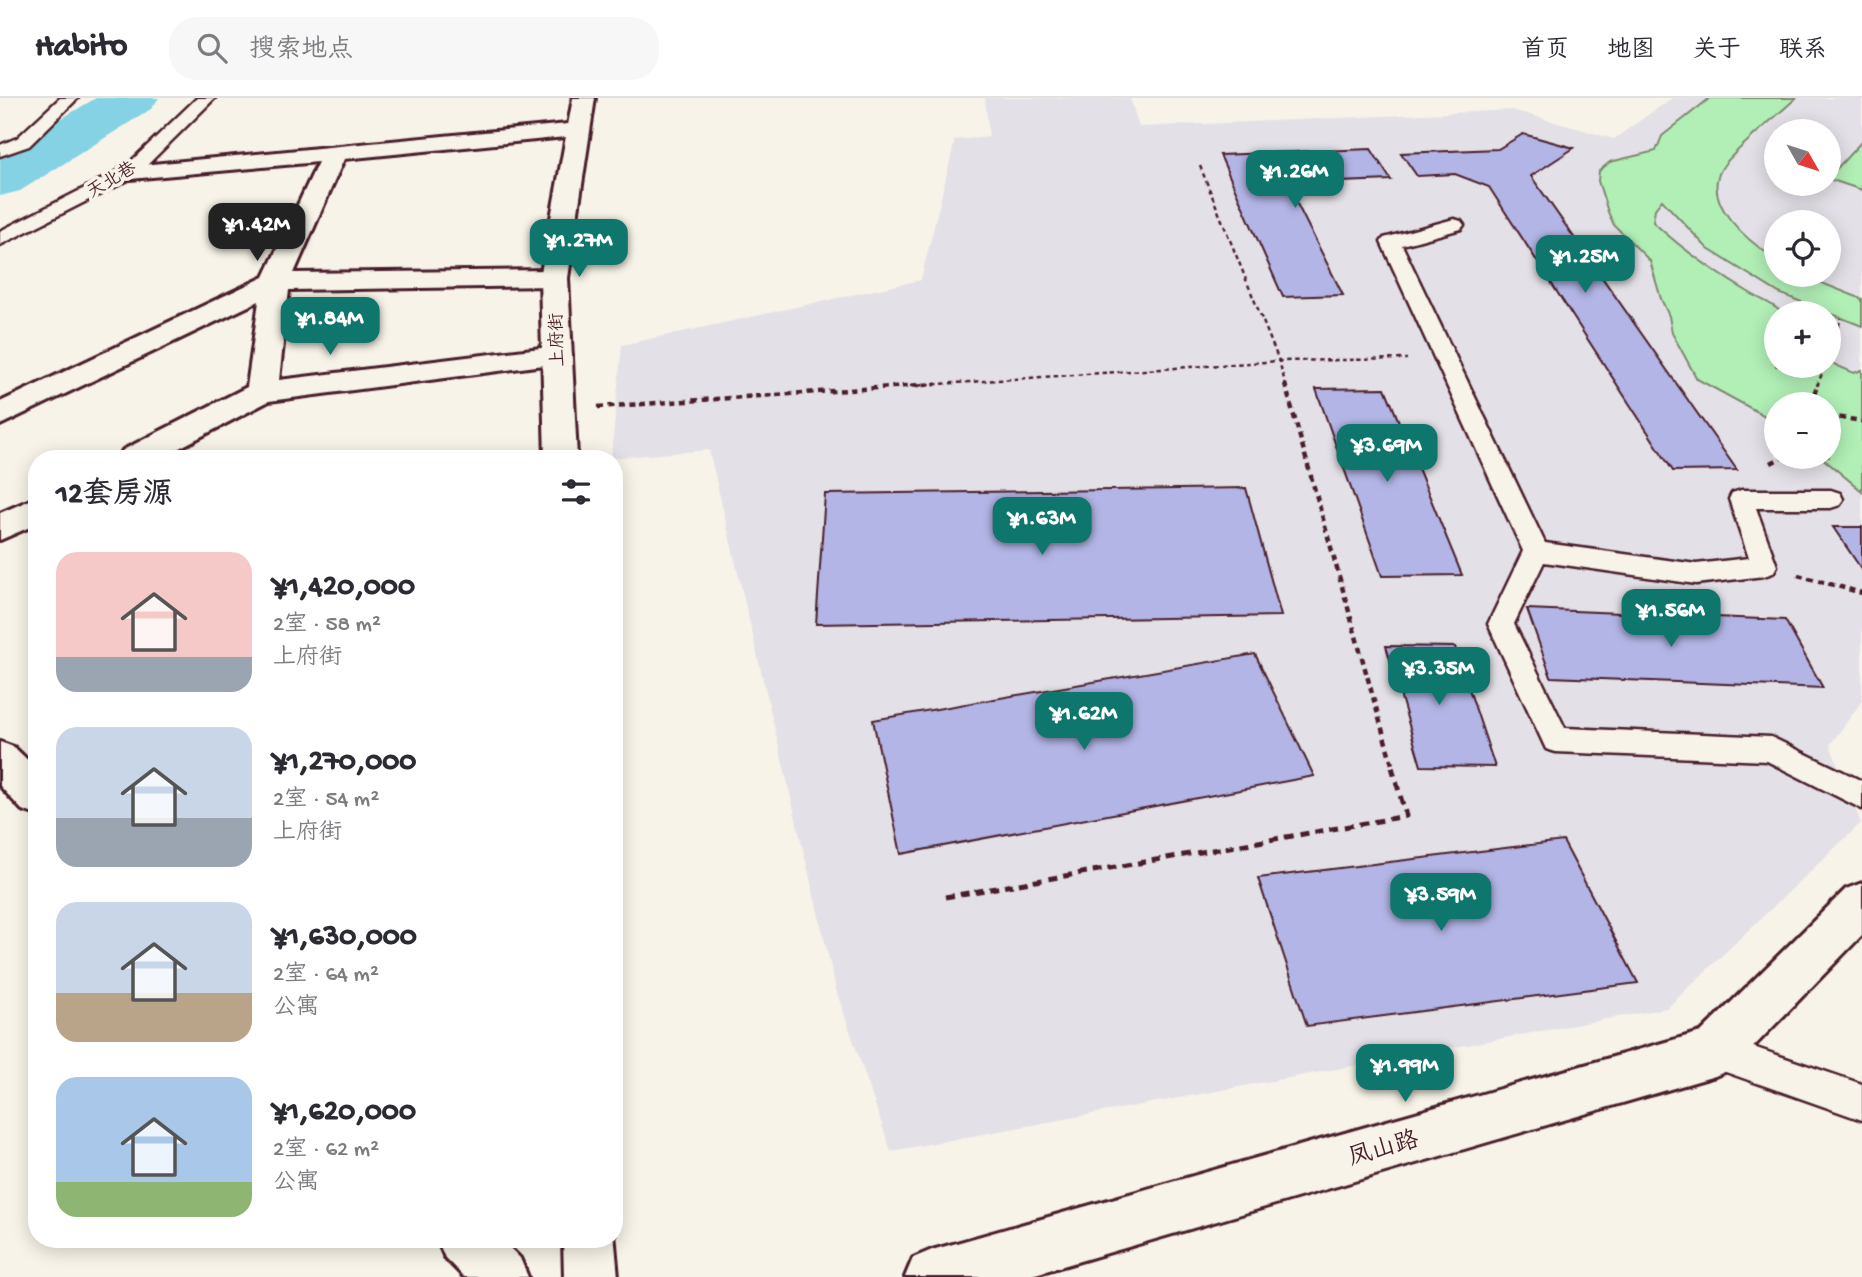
<!DOCTYPE html>
<html lang="zh">
<meta charset="utf-8">
<style>
body{margin:0;font-family:"Gochi Hand","LXGW WenKai TC",sans-serif;background:#f7f7f7;color:#2b2b33;height:100vh;display:flex;flex-direction:column;font-size:26px;white-space:nowrap}
*{box-sizing:border-box;margin:0}
p{font-size:23px;color:#7c7c81}
.icon{flex:none;width:38px;height:38px;fill:none;stroke:currentColor;stroke-width:2;stroke-linecap:round;stroke-linejoin:round}
.map{position:relative;flex:1;overflow:hidden}
.sheet{position:absolute;left:28px;top:352px;width:595px;height:798px;display:flex;flex-direction:column;background:#fff;border-radius:28px;box-shadow:0 4px 18px #0003}
.sheet>*{flex:none}
.needle{width:46px;rotate:129deg}
.fabs{position:absolute;left:1764px;top:21px;display:grid;gap:14px}
.fabs a{display:grid;place-items:center;width:77px;height:77px;border-radius:50%;background:#fff;box-shadow:0 4px 18px #0003;font-size:35px}
.price{position:absolute;translate:-50% -60px;padding:0 16px;border-radius:14px;background:#0f766e;color:#fff;font-size:23px;line-height:46px;filter:drop-shadow(0 2px 4px #0008)}
.price::after{content:'';position:absolute;left:50%;top:42px;width:21px;height:16px;margin-left:-10px;background:inherit;clip-path:polygon(0 0,100% 0,50% 100%)}
.price.current{background:#222;color:#fff}
ul{padding:0;list-style:none}
li{display:flex;align-items:center;gap:21px;height:175px;padding:0 28px}
li span{display:grid;place-items:center;flex:none;width:196px;height:140px;border-radius:21px;color:#555}
li>.icon{margin-inline-start:auto}
span .icon{width:84px;height:84px;fill:#fffc;stroke-width:1}
li b{font-size:30px}
h2{display:flex;justify-content:space-between;align-items:center;height:84px;padding:0 28px;font-size:30px}
header{display:flex;align-items:center;gap:42px;box-sizing:border-box;height:98px;padding:0 35px;background:#fff;border-bottom:2px solid #e1e1e2}
header strong{font-size:33px}
nav{display:flex;gap:38px;margin-inline-start:auto;font-size:24px}
.search{width:490px;height:63px;background:#f7f7f7;display:flex;align-items:center;gap:18px;box-sizing:border-box;padding:0 24px;border-radius:28px;color:#7c7c81;font-size:26px}
.map>svg:first-child{display:block}
.built{fill:#e3e0e7;fill-rule:evenodd}
.green{fill:#b1efb6;stroke:#7e8770;stroke-width:2}
.lines{fill:none;stroke-linecap:round;stroke-linejoin:round}
.river{fill:#85d2e5;fill-rule:evenodd}
.building{fill:#b3b5e6;stroke:#4a1f2b;stroke-width:2}
.service-casing{stroke:#4a1f2b;stroke-width:5}
.minor-casing{stroke:#4a1f2b;stroke-width:6}
.tertiary-casing{stroke:#4a1f2b;stroke-width:6}
.secondary-casing{stroke:#4a1f2b;stroke-width:6}
.path-far2{stroke:#4a1f2b;stroke-width:2.5;stroke-dasharray:4.5 3.5;stroke-linecap:butt}
.path-far1{stroke:#4a1f2b;stroke-width:4.5;stroke-dasharray:6 4.5;stroke-linecap:butt}
.path{stroke:#4a1f2b;stroke-width:5;stroke-dasharray:9 6;stroke-linecap:butt}
.service{fill:#f7f3e8;fill-rule:evenodd}
.minor{fill:#f7f3e8;fill-rule:evenodd}
.tertiary{fill:#f7f3e8;fill-rule:evenodd}
.secondary{fill:#f7f3e8;fill-rule:evenodd}
.labels{text-anchor:middle;stroke-width:7;stroke-linejoin:round;paint-order:stroke}
.far-street-label{font-size:18px;fill:#4a1f2b;stroke:#f7f3e8}
.near-street-label{font-size:24px;fill:#4a1f2b;stroke:#f7f3e8}
</style>
<header>
<strong>Habito</strong>
<div class="search"><svg class="icon" aria-label="search" viewBox="0 0 24 24"><circle cx="10" cy="10" r="6"/><path d="M15 15l6 6"/></svg>搜索地点</div>
<nav><a>首页</a><a>地图</a><a>关于</a><a>联系</a></nav>
</header>
<div class="map">
<svg width="1862" height="1179" viewBox="0 0 1862 1179">
<rect width="100%" height="100%" fill="#f7f3e8"/>
<filter id="ink" filterUnits="userSpaceOnUse"><feTurbulence type="fractalNoise" baseFrequency=".0143" numOctaves="2"/><feDisplacementMap in="SourceGraphic" scale="14" xChannelSelector="R" yChannelSelector="G"/><feConvolveMatrix kernelMatrix="1 2 1 2 8 2 1 2 1" color-interpolation-filters="sRGB"/></filter>
<g filter="url(#ink)">
<path class="built" d="M985,0H1130L1139,29L1513,12L1614,41L1672,0H1862V603L1830,647L1861,725L1667,910L891,1053L837,895L709,352L611,360L622,247L921,182L955,42L989,39ZM1776,33H1829V86H1776ZM1776,124H1829V177H1776ZM1776,215H1829V268H1776ZM1776,306H1829V359H1776Z"/>
<g class="green">
<path d="M1710,0H1796C1776,19 1740,47 1724,67C1697,103 1750,145 1776,161V177H1802L1862,201V228L1779,195L1708,151L1662,102L1655,111L1653,124C1682,151 1716,175 1750,195C1761,202 1773,205 1782,215H1776V268H1829V264L1854,275L1862,272V393L1821,359H1829V306H1776V324L1697,281L1672,235L1669,218L1661,201L1650,163L1614,127L1608,114L1598,83L1599,73L1610,64L1656,53L1662,38Z"/>
<path d="M1862,43V92L1829,81V79Z"/>
</g>
<g class="lines">
<path class="river" d="M96,0H159L151,11L20,93L0,98V57Z"/>
</g>
<g class="building">
<path d="M1523,36L1574,50L1531,78L1737,372L1673,373L1489,89L1455,76L1417,78L1401,55L1498,51Z"/>
<path d="M1371,51L1391,82L1287,86L1343,197L1283,199L1220,57Z"/>
<path d="M1385,290L1462,477L1382,478L1316,291Z"/>
<path d="M1246,390L1281,518L816,526L825,396Z"/>
<path d="M1833,429H1862V472Z"/>
<path d="M1527,511L1785,522L1823,590L1551,579Z"/>
<path d="M1386,548L1455,549L1495,669L1421,668Z"/>
<path d="M1255,556L1314,678L901,756L873,622Z"/>
<path d="M1563,743L1638,885L1307,928L1258,780Z"/>
</g>
<g class="lines">
<defs>
<g id="service">
<path d="M60,0H78L29,48L0,58V47L17,40Z"/>
<path d="M197,0H215L136,78L0,147V133L124,70Z"/>
<path d="M1454,121L1461,123L1464,127L1461,131L1402,147L1545,445L1696,466L1749,460L1729,401L1732,395L1741,392H1831L1840,395L1843,401L1840,407L1831,410H1756L1777,468L1773,475L1764,478L1696,486L1544,464L1514,526L1565,630L1771,639L1862,683V711L1767,663L1556,654L1546,651L1488,526L1523,453L1381,144L1384,140Z"/>
<path d="M1715,936L1862,986V1022L1703,966L1697,954L1703,942Z"/>
</g>
<g id="minor">
<path d="M578,25L586,27L590,32L586,37L344,61L294,175L554,172L564,174L568,180L564,186L554,188L289,192L279,282L557,248L567,250L572,257L567,264L269,303L160,360H118L123,352L247,289L259,203L0,327V304L264,179L318,64L130,81L121,79L118,74L121,69Z"/>
<path d="M37,399V426L0,442V415Z"/>
<path d="M1862,785V837L1732,971L1715,978L1025,1179H905L913,1160L932,1152L1701,934L1846,791Z"/>
</g>
<g id="tertiary">
<path d="M573,0H595L568,180L577,360H545L540,180Z"/>
<path d="M614,1135L618,1179H564L563,1141H614Z"/>
</g>
<g id="secondary">
<path d="M0,644L14,649L37,671V717L22,712L0,688Z"/>
<path d="M437,1141H501L520,1160L528,1179H464L445,1160Z"/>
</g>
</defs>
<use href="#service" class="service-casing"/>
<use href="#minor" class="minor-casing"/>
<use href="#tertiary" class="tertiary-casing"/>
<use href="#secondary" class="secondary-casing"/>
<g class="path-far2">
<path d="M1200,68L1279,263L1286,288"/>
<path d="M1829,259L1841,220"/>
<path d="M910,288L1279,263L1407,261"/>
<path d="M1817,288L1825,268"/>
</g>
<g class="path-far1">
<path d="M1285,286L1393,670"/>
<path d="M1810,306L1818,286"/>
<path d="M598,309L936,286"/>
<path d="M1829,318L1862,323"/>
<path d="M1771,365L1783,359"/>
<path d="M1798,477L1862,495"/>
</g>
<path class="path" d="M945,799L1406,718L1392,669"/>
<use href="#service" class="service"/>
<use href="#minor" class="minor"/>
<use href="#tertiary" class="tertiary"/>
<use href="#secondary" class="secondary"/>
</g>
</g>
<g class="labels">
<g class="far-street-label">
<text transform="translate(111 81) rotate(-31)" y="6">天北巷</text>
<text transform="translate(556 242) rotate(-92)" y="6">上府街</text>
</g>
<g class="near-street-label">
<text transform="translate(1383 1049) rotate(-16)" y="8">凤山路</text>
</g>
</g>
</svg>
<div class="fabs">
<a><svg class="needle" viewBox="-14 -14 28 28"><path d="M0-13l5 13h-10z" fill="#e53935"/><path d="M0 13l5-13h-10z" fill="#7c7c81"/></svg></a>
<a><svg class="icon" aria-label="locate" viewBox="0 0 24 24"><circle cx="12" cy="12" r="6"/><path d="M12 2v4M12 18v4M2 12h4M18 12h4"/></svg></a>
<a>+</a>
<a>−</a>
</div>
<b class="price" style="left:1295px;top:112px">¥1.26M</b>
<b class="price current" style="left:257px;top:165px">¥1.42M</b>
<b class="price" style="left:579px;top:181px">¥1.27M</b>
<b class="price" style="left:1585px;top:197px">¥1.25M</b>
<b class="price" style="left:330px;top:259px">¥1.84M</b>
<b class="price" style="left:1387px;top:386px">¥3.69M</b>
<b class="price" style="left:1042px;top:459px">¥1.63M</b>
<b class="price" style="left:1671px;top:551px">¥1.56M</b>
<b class="price" style="left:1439px;top:609px">¥3.35M</b>
<b class="price" style="left:1084px;top:654px">¥1.62M</b>
<b class="price" style="left:1441px;top:835px">¥3.59M</b>
<b class="price" style="left:1405px;top:1006px">¥1.99M</b>
<section class="sheet">
<h2>12套房源<svg class="icon" aria-label="filters" viewBox="0 0 24 24"><path d="M4 7h16M4 17h16"/><circle cx="9" cy="7" r="2"/><circle cx="15" cy="17" r="2"/></svg></h2>
<ul>
<li><span style="background:linear-gradient(#f6c9c9 75%,#9aa5b1 0)"><svg class="icon" aria-label="home" viewBox="0 0 24 24"><path d="M3 11l9-7 9 7M6 9v11h12V9"/></svg></span><div><b>¥1,420,000</b><p>2室 · 58 m²</p><p>上府街</p></div></li>
<li><span style="background:linear-gradient(#c9d6e8 65%,#9aa5b1 0)"><svg class="icon" aria-label="home" viewBox="0 0 24 24"><path d="M3 11l9-7 9 7M6 9v11h12V9"/></svg></span><div><b>¥1,270,000</b><p>2室 · 54 m²</p><p>上府街</p></div></li>
<li><span style="background:linear-gradient(#c9d6e8 65%,#b9a48a 0)"><svg class="icon" aria-label="home" viewBox="0 0 24 24"><path d="M3 11l9-7 9 7M6 9v11h12V9"/></svg></span><div><b>¥1,630,000</b><p>2室 · 64 m²</p><p>公寓</p></div></li>
<li><span style="background:linear-gradient(#a9c7e8 75%,#8fb573 0)"><svg class="icon" aria-label="home" viewBox="0 0 24 24"><path d="M3 11l9-7 9 7M6 9v11h12V9"/></svg></span><div><b>¥1,620,000</b><p>2室 · 62 m²</p><p>公寓</p></div></li>
</ul>
</section>
</div>
